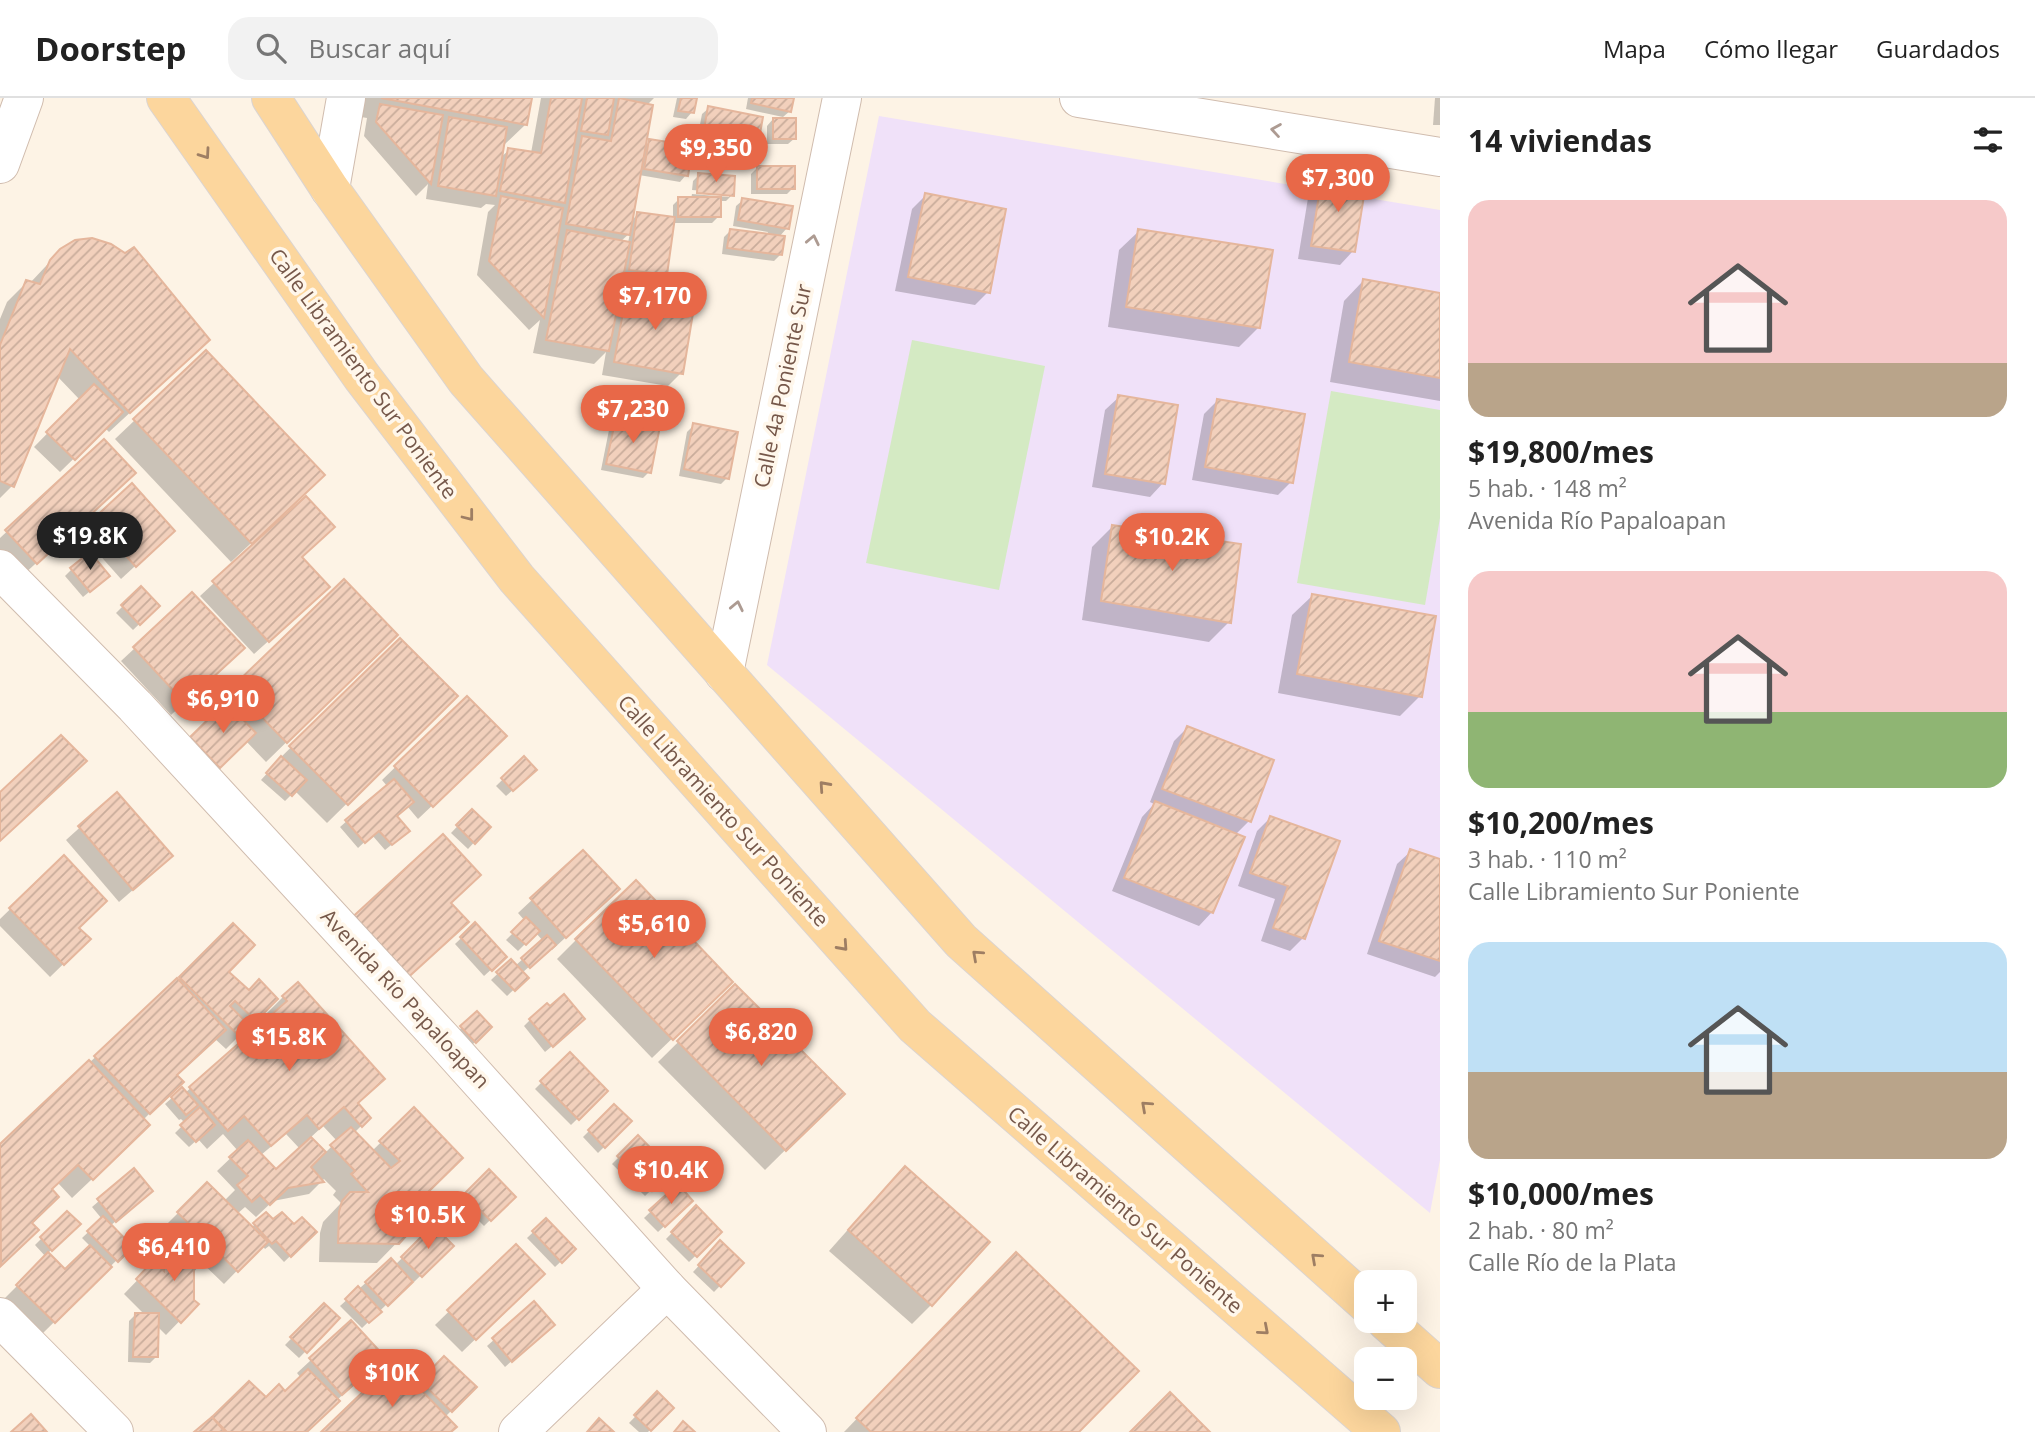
<!DOCTYPE html>
<html lang="es">
<meta charset="utf-8">
<style>
body{margin:0;font-family:"Open Sans",sans-serif;background:#f2f2f2;color:#222;height:100vh;display:flex;flex-direction:column;font-size:26px;white-space:nowrap}
*{box-sizing:border-box;margin:0}
p{font-size:23px;color:#767676}
.icon{flex:none;width:38px;height:38px;fill:none;stroke:currentColor;stroke-width:2;stroke-linecap:round;stroke-linejoin:round}
.map{position:relative;flex:1;overflow:hidden}
.side{display:flex;flex-direction:column;background:#fff;width:595px}
.side>*{flex:none}
.buttons{position:absolute;left:1354px;top:1172px;display:grid;gap:14px}
.buttons a{display:grid;place-items:center;width:63px;height:63px;border-radius:14px;background:#fff;box-shadow:0 7px 28px #0002;font-size:35px}
.price{position:absolute;translate:-50% -60px;padding:0 16px;border-radius:24px;background:#e86848;color:#fff;font-size:23px;line-height:46px;filter:drop-shadow(0 2px 4px #0008)}
.price::after{content:'';position:absolute;left:50%;top:42px;width:21px;height:16px;margin-left:-10px;background:inherit;clip-path:polygon(0 0,100% 0,50% 100%)}
.price.selected{background:#222;color:#fff}
ul{padding:0;list-style:none}
li{display:grid;align-content:center;gap:14px;height:371px;padding:0 28px}
li span{display:grid;place-items:center;height:217px;border-radius:21px;color:#555}
li>.icon{margin-inline-start:auto}
span .icon{width:126px;height:126px;fill:#fffc;stroke-width:1}
li b{font-size:30px}
h2{display:flex;justify-content:space-between;align-items:center;height:84px;padding:0 28px;font-size:30px}
header{display:flex;align-items:center;gap:42px;box-sizing:border-box;height:98px;padding:0 35px;background:#fff;border-bottom:2px solid #e0e0e0}
header strong{font-size:33px}
nav{display:flex;gap:38px;margin-inline-start:auto;font-size:24px}
.search{width:490px;height:63px;background:#f2f2f2;display:flex;align-items:center;gap:18px;box-sizing:border-box;padding:0 24px;border-radius:21px;color:#767676;font-size:26px}
main{display:flex;flex:1;min-height:0}
.map>svg:first-child{display:block}
.education{fill:#f0e1f9}
.park{fill:#d4eac3}
.shadow{fill:#0003;fill-rule:evenodd}
.building{fill:url(#building-hatch);stroke:#e5b69c;stroke-width:2}
.lines{fill:none;stroke-linecap:round;stroke-linejoin:round}
.minor-casing{stroke:#d0bcae;stroke-width:40}
.major-casing{stroke:#dbd4d0;stroke-width:40}
.minor{stroke:#fff;stroke-width:38}
.major{stroke:#fcd69d;stroke-width:38}
.oneway{stroke:#ad9b92}
.oneway2{stroke:#9e7e63}
.labels{text-anchor:middle;stroke-width:7;stroke-linejoin:round;paint-order:stroke}
.street-label{font-size:21px;fill:#76584a;stroke:#fff7eb}
</style>
<header>
<strong>Doorstep</strong>
<div class="search"><svg class="icon" aria-label="search" viewBox="0 0 24 24"><circle cx="10" cy="10" r="6"/><path d="M15 15l6 6"/></svg>Buscar aquí</div>
<nav><a>Mapa</a><a>Cómo llegar</a><a>Guardados</a></nav>
</header>
<main>
<div class="map">
<svg width="1440" height="1334" viewBox="0 0 1440 1334">
<defs>
<pattern id="building-hatch" width="6" height="6" patternUnits="userSpaceOnUse" patternTransform="scale(1.75)"><rect width="6" height="6" fill="#f2d0bc"/><path d="M-1 1l2-2M0 6l6-6M5 7l2-2" fill="none" stroke="#c9ac9b"/></pattern>
</defs>
<rect width="100%" height="100%" fill="#fdf3e5"/>
<path class="education" d="M879,18L1440,112V1062L1430,1115L767,567Z"/>
<g class="park">
<path d="M912,242L1045,268L999,492L866,465Z"/>
<path d="M1331,293L1440,312V420L1425,507L1297,485Z"/>
</g>
<g class="shadow">
<path d="M364,0H530L525,27L505,46H503L500,60L509,52L531,55L541,0H654L647,7L644,49L650,43L686,77L680,84L639,77L631,123L638,116L673,121V107L679,101H691L692,96L729,99V95L692,92L693,83L699,77L732,97L726,103H719V118L712,125H673L665,176L659,183L622,178L617,205L628,194L681,275L668,288L602,277L606,254L594,266L533,255L540,222L529,232L477,177L488,114L495,107L486,106L481,110L426,101L428,86L416,98L364,38L367,20L361,19ZM630,135L628,145L620,144Z"/>
<path d="M677,0H695L692,14L686,21L673,19Z"/>
<path d="M748,0H792L790,13L783,19L746,11Z"/>
<path d="M1435,0H1440V27H1433Z"/>
<path d="M709,10L757,40L751,47L698,37L702,16Z"/>
<path d="M773,21L795,40L788,46H767V28Z"/>
<path d="M758,69L793,90L787,96H751V76Z"/>
<path d="M1323,80L1353,153L1340,167L1298,161L1309,94Z"/>
<path d="M926,97L988,194L975,207L895,193L912,111Z"/>
<path d="M743,102L787,130L779,139L781,156L774,163L722,156L724,139L730,133L767,137L768,134L733,128L736,108Z"/>
<path d="M1139,133L1259,229L1239,249L1108,229L1119,152Z"/>
<path d="M61,152L188,261L109,334L105,330L60,374L34,349L80,302L57,278L12,388L0,400V221L7,204L27,184L30,185Z"/>
<path d="M1363,183L1440,196V303L1330,284L1344,203Z"/>
<path d="M1119,299L1163,385L1150,399L1092,389L1105,312Z"/>
<path d="M1218,302L1291,384L1278,397L1192,382L1204,316Z"/>
<path d="M616,321L649,374L643,380L601,372L610,327Z"/>
<path d="M135,322L303,396L231,464L115,341Z"/>
<path d="M694,327L727,380L721,386L679,378L687,334Z"/>
<path d="M104,343L120,388L22,478L0,455V440Z"/>
<path d="M132,388L159,446L121,481L80,435Z"/>
<path d="M306,400L300,459L314,502L254,556L200,498Z"/>
<path d="M1112,429L1229,524L1209,544L1082,522L1092,449Z"/>
<path d="M71,472L101,484L83,499L65,478Z"/>
<path d="M344,483L376,557L266,664L246,643L212,675L185,647L218,615L213,610Z"/>
<path d="M141,490L158,508L133,532L116,515Z"/>
<path d="M192,497L229,563L171,617L121,563Z"/>
<path d="M1312,498L1420,598L1400,618L1278,595L1292,517Z"/>
<path d="M400,542L456,598L327,725L295,693L285,703L261,682L272,670L271,669Z"/>
<path d="M467,600L491,652L418,721L407,708L395,718L401,739L385,752L372,737L358,750L340,729L387,688L382,682Z"/>
<path d="M1187,630L1249,723L1235,737L1212,814L1199,828L1112,793L1142,719L1154,706L1150,704L1174,643Z"/>
<path d="M524,661L535,672L506,698L496,688Z"/>
<path d="M117,696L157,771L119,804L66,742Z"/>
<path d="M472,713L488,729L468,751L451,735Z"/>
<path d="M1270,720L1303,840L1290,853L1261,843L1275,801L1238,788L1257,733Z"/>
<path d="M1411,753L1440,763V874L1435,879L1367,856L1397,766Z"/>
<path d="M583,754L604,804L552,852L550,850L522,875L526,880L507,898L491,882L511,863L515,868L543,843L536,835L518,853L506,842L525,823L518,815Z"/>
<path d="M63,760L77,830L89,841L50,879L0,828V821Z"/>
<path d="M475,827L505,859L484,878L455,846Z"/>
<path d="M233,828L227,874L248,894L276,901L226,951L214,940L175,977L181,984L143,1022L128,1047L72,1100L58,1085L50,1092L30,1126L36,1132L0,1168V1048L177,883Z"/>
<path d="M576,842L711,903L652,960L557,861Z"/>
<path d="M735,888L842,996L765,1072L658,964Z"/>
<path d="M283,899L383,981L357,1006L369,1020L354,1035L372,1053L414,1012L417,1124L377,1165L319,1164L320,1135L323,1124L341,1105L333,1097L336,1093L324,1081L309,1096L273,1103L256,1119L245,1109L237,1116L251,1130L266,1116L273,1124L315,1134L284,1164L269,1148L265,1151L262,1147L224,1186L199,1162V1168L193,1175V1202L196,1206L166,1237L157,1228L156,1259L150,1265L128,1264L129,1223L136,1216L145,1217L124,1196L154,1165L155,1167L165,1157H194L164,1129L207,1086L224,1103L235,1092L217,1073L238,1053L223,1036L207,1051L198,1041L189,1049L175,1035L185,1025L181,1021L179,1022L165,1006L182,991L185,995L268,922L264,918ZM323,1028L337,1043L325,1055L310,1040ZM286,1036L300,1051L276,1074L261,1057Z"/>
<path d="M477,915L490,929L469,950L455,936Z"/>
<path d="M530,922L577,927L545,954L524,928Z"/>
<path d="M570,956L606,993L571,1027L535,991Z"/>
<path d="M614,1008L630,1023L598,1055L583,1039Z"/>
<path d="M638,1040L671,1073L645,1098L612,1066Z"/>
<path d="M134,1073L145,1099L110,1128L130,1149L41,1237L4,1201L46,1159L35,1147L67,1115L78,1126L47,1156L65,1174L90,1148L82,1140L102,1121L92,1109Z"/>
<path d="M489,1074L514,1099L484,1128L459,1103Z"/>
<path d="M677,1088L691,1103L658,1134L644,1120Z"/>
<path d="M885,1090L931,1207L912,1226L829,1153Z"/>
<path d="M696,1110L720,1134L689,1164L666,1141Z"/>
<path d="M546,1122L574,1151L555,1169L527,1140Z"/>
<path d="M433,1130L451,1148L414,1184L412,1182L362,1230L340,1208L391,1162L395,1167Z"/>
<path d="M720,1145L742,1165L714,1194L693,1174Z"/>
<path d="M516,1148L543,1176L462,1254L435,1227Z"/>
<path d="M991,1181L1077,1334H844Z"/>
<path d="M534,1206L546,1233L505,1269L487,1248Z"/>
<path d="M324,1207L338,1220L299,1260L285,1247Z"/>
<path d="M351,1225L369,1273L337,1302L306,1334H197L214,1320L285,1295L301,1280L297,1275Z"/>
<path d="M444,1260L474,1290L445,1319L449,1334H323L416,1289Z"/>
<path d="M657,1296L671,1310L648,1334H639L629,1325Z"/>
</g>
<g class="building">
<path d="M381,0H532L527,27Z"/>
<path d="M551,0H582L565,105L500,93L508,50L541,55Z"/>
<path d="M587,0H614L608,37L581,33Z"/>
<path d="M619,0L653,7L630,137L566,126L582,38L611,43Z"/>
<path d="M681,0H697L694,15L678,13Z"/>
<path d="M752,0H794L791,14L751,5Z"/>
<path d="M380,6L443,17L431,86L376,24Z"/>
<path d="M708,8L763,19L759,41L704,31Z"/>
<path d="M449,19L507,29L496,98L438,88Z"/>
<rect x="773" y="20" width="23" height="21"/>
<path d="M649,41L693,48L688,78L644,71Z"/>
<rect x="757" y="68" width="38" height="23"/>
<path d="M698,75L735,78L734,98L697,95Z"/>
<path d="M1322,78L1366,85L1355,154L1311,148Z"/>
<path d="M925,95L1006,111L990,195L908,179Z"/>
<path d="M501,98L563,110L544,220L489,163Z"/>
<rect x="678" y="99" width="43" height="20"/>
<path d="M742,100L793,108L789,131L738,122Z"/>
<path d="M637,114L675,119L667,177L629,172Z"/>
<path d="M730,131L785,138L782,157L727,150Z"/>
<path d="M1138,131L1273,152L1260,230L1126,209Z"/>
<path d="M567,132L630,144L609,253L546,242Z"/>
<path d="M92,140L111,146L125,155L134,149L210,242L130,315L70,251L14,389L0,383V247L26,182L40,186L50,162L60,151L75,142Z"/>
<path d="M1363,181L1440,195V280L1349,264Z"/>
<path d="M627,192L695,203L683,276L614,264Z"/>
<path d="M206,252L325,377L252,446L133,321Z"/>
<path d="M94,286L123,314L75,362L46,334Z"/>
<path d="M1118,297L1178,307L1165,386L1105,376Z"/>
<path d="M1217,301L1305,316L1293,385L1205,369Z"/>
<path d="M616,319L660,328L651,375L606,366Z"/>
<path d="M693,325L738,334L729,381L684,371Z"/>
<path d="M104,341L136,375L37,466L5,432Z"/>
<path d="M132,385L175,433L136,469L93,421Z"/>
<path d="M306,398L335,429L302,459L330,489L269,544L212,483Z"/>
<path d="M1112,427L1241,446L1231,525L1101,503Z"/>
<path d="M90,454L110,478L90,494L70,470Z"/>
<path d="M344,481L398,537L287,645L232,589Z"/>
<path d="M141,488L160,508L140,527L121,507Z"/>
<path d="M192,494L245,550L185,605L133,549Z"/>
<path d="M1312,496L1436,518L1422,599L1297,576Z"/>
<path d="M400,540L458,598L348,707L289,648Z"/>
<path d="M467,598L507,638L433,709L394,668Z"/>
<path d="M226,604L256,635L220,670L190,639Z"/>
<path d="M1187,628L1274,662L1251,724L1162,691Z"/>
<path d="M61,637L87,663L0,743V694Z"/>
<path d="M281,658L307,682L292,698L266,675Z"/>
<path d="M524,658L537,672L513,693L501,680Z"/>
<path d="M394,681L414,704L397,718L410,733L392,747L379,733L365,745L345,722Z"/>
<path d="M117,694L173,758L133,792L78,728Z"/>
<path d="M1155,703L1245,739L1213,815L1124,780Z"/>
<path d="M472,711L491,729L475,746L456,727Z"/>
<path d="M1270,718L1340,743L1305,841L1273,830L1288,788L1250,775Z"/>
<path d="M443,736L481,777L451,805L469,824L403,884L347,824Z"/>
<path d="M1410,751L1440,761V863L1379,843Z"/>
<path d="M583,752L620,791L566,840L530,800Z"/>
<path d="M64,757L107,803L79,830L91,841L64,867L9,810Z"/>
<path d="M636,782L733,884L673,942L575,841Z"/>
<path d="M526,819L540,833L526,847L511,834Z"/>
<path d="M475,824L507,859L492,873L460,839Z"/>
<path d="M233,825L255,847L229,874L249,892L259,881L278,901L256,923L235,903L230,908L250,928L240,939L179,879Z"/>
<path d="M547,837L556,847L530,870L521,860Z"/>
<path d="M511,861L529,880L515,893L496,874Z"/>
<path d="M177,880L226,932L177,977L184,984L150,1016L94,958Z"/>
<path d="M298,884L385,981L358,1005L371,1020L362,1029L344,1009L319,1031L307,1017L271,1048L244,1018L228,1033L189,989L287,903L282,898Z"/>
<path d="M735,886L845,996L786,1053L677,943Z"/>
<path d="M564,896L585,921L553,949L529,921L547,905L550,908Z"/>
<path d="M477,913L492,929L476,945L460,928Z"/>
<path d="M570,954L608,993L579,1022L540,983Z"/>
<path d="M89,962L150,1027L93,1082L78,1067L52,1091L59,1099L32,1125L39,1132L1,1168L0,1046Z"/>
<path d="M182,989L198,1007L186,1017L171,999Z"/>
<path d="M614,1006L632,1023L605,1050L588,1032Z"/>
<path d="M200,1009L215,1027L196,1044L180,1027Z"/>
<path d="M414,1009L463,1060L419,1103V1125H406V1138L399,1146L338,1145L339,1114L342,1103L350,1094H368L351,1076L355,1073L330,1047L351,1029L391,1070L400,1063L379,1043Z"/>
<path d="M638,1037L673,1073L652,1093L617,1058Z"/>
<path d="M311,1039L326,1054L311,1069L324,1084L288,1090L270,1107L260,1097L252,1104L237,1087L248,1078L229,1059L248,1042L276,1071Z"/>
<path d="M905,1068L990,1144L932,1208L848,1132Z"/>
<path d="M134,1070L153,1093L116,1124L97,1101Z"/>
<path d="M489,1071L516,1099L491,1123L464,1096Z"/>
<path d="M207,1084L268,1144L238,1174L177,1114Z"/>
<path d="M678,1086L693,1103L665,1129L649,1112Z"/>
<path d="M696,1107L722,1134L697,1159L671,1134Z"/>
<path d="M67,1113L81,1126L52,1153L40,1139Z"/>
<path d="M266,1114L273,1121L282,1114L294,1126L302,1119L317,1134L291,1159L276,1143L272,1146L253,1125Z"/>
<path d="M103,1118L133,1149L118,1164L87,1133Z"/>
<path d="M546,1120L576,1151L562,1165L532,1133Z"/>
<path d="M433,1127L454,1148L422,1179L401,1159Z"/>
<path d="M720,1142L744,1165L721,1189L698,1167Z"/>
<path d="M516,1146L545,1176L476,1242L447,1212Z"/>
<path d="M90,1147L112,1169L55,1225L16,1187L48,1154L65,1171Z"/>
<path d="M1016,1154L1139,1273L1079,1334H871L856,1320Z"/>
<path d="M165,1155H201V1169H194V1202L199,1206L181,1225L136,1181L153,1163L164,1173Z"/>
<path d="M391,1160L413,1184L388,1208L365,1184Z"/>
<path d="M358,1188L382,1214L369,1225L345,1201Z"/>
<path d="M534,1203L555,1227L512,1264L492,1240Z"/>
<path d="M324,1205L340,1220L307,1255L290,1239Z"/>
<path d="M135,1215H159L158,1259H133Z"/>
<path d="M351,1222L385,1259L342,1297L309,1260Z"/>
<path d="M444,1258L477,1289L452,1314L420,1283Z"/>
<path d="M394,1264L457,1329L451,1334H321Z"/>
<path d="M308,1271L340,1303L307,1334H227L212,1319L249,1283L266,1299L279,1286L285,1293Z"/>
<path d="M657,1293L674,1310L651,1333L634,1317Z"/>
<path d="M1170,1294L1210,1334H1130Z"/>
<path d="M31,1316L47,1334H11Z"/>
<path d="M212,1319L225,1334H194Z"/>
<path d="M599,1320L614,1334H587Z"/>
<path d="M683,1323L695,1334H674Z"/>
</g>
<g class="lines">
<defs>
<g id="minor">
<path d="M1079,0L1440,59"/>
<path d="M0,66L24,0"/>
<path d="M330,91L346,0"/>
<path d="M0,471L135,608L443,942L667,1191L807,1334"/>
<path d="M724,575L842,0"/>
<path d="M0,1219L114,1334"/>
<path d="M518,1334L667,1191"/>
</g>
<g id="major">
<path d="M166,0L362,279L517,481L915,928L1381,1334"/>
<path d="M271,0L330,91L466,282L961,843L1367,1206"/>
<path d="M1386,1223L1440,1271"/>
</g>
</defs>
<use href="#minor" class="minor-casing"/>
<use href="#major" class="major-casing"/>
<use href="#minor" class="minor"/>
<use href="#major" class="major"/>
</g>
<defs><path id="oneway-chevron" d="M-2-3.5L2.5 0L-2 3.5" fill="none" stroke-width="1.6" stroke-linecap="round" stroke-linejoin="round" transform="scale(1.75)"/></defs>
<g class="oneway">
<use href="#oneway-chevron" transform="translate(1276 32) rotate(-171)"/>
<use href="#oneway-chevron" transform="translate(813 142) rotate(-78)"/>
<use href="#oneway-chevron" transform="translate(737 508) rotate(-78)"/>
</g>
<g class="oneway2">
<use href="#oneway-chevron" transform="translate(205 56) rotate(55)"/>
<use href="#oneway-chevron" transform="translate(469 418) rotate(52)"/>
<use href="#oneway-chevron" transform="translate(824 688) rotate(-132)"/>
<use href="#oneway-chevron" transform="translate(843 848) rotate(48)"/>
<use href="#oneway-chevron" transform="translate(977 857) rotate(-138)"/>
<use href="#oneway-chevron" transform="translate(1146 1008) rotate(-138)"/>
<use href="#oneway-chevron" transform="translate(1316 1160) rotate(-138)"/>
<use href="#oneway-chevron" transform="translate(1264 1232) rotate(41)"/>
</g>
<g class="labels">
<g class="street-label">
<text transform="translate(363 276) rotate(54)" y="7">Calle Libramiento Sur Poniente</text>
<text transform="translate(783 288) rotate(-78)" y="7">Calle 4a Poniente Sur</text>
<text transform="translate(723 713) rotate(48)" y="7">Calle Libramiento Sur Poniente</text>
<text transform="translate(405 901) rotate(47)" y="7">Avenida Río Papaloapan</text>
<text transform="translate(1125 1112) rotate(41)" y="7">Calle Libramiento Sur Poniente</text>
</g>
</g>
</svg>
<div class="buttons">
<a>+</a>
<a>−</a>
</div>
<b class="price" style="left:716px;top:86px">$9,350</b>
<b class="price" style="left:1338px;top:116px">$7,300</b>
<b class="price" style="left:655px;top:234px">$7,170</b>
<b class="price" style="left:633px;top:347px">$7,230</b>
<b class="price selected" style="left:90px;top:474px">$19.8K</b>
<b class="price" style="left:1172px;top:475px">$10.2K</b>
<b class="price" style="left:223px;top:637px">$6,910</b>
<b class="price" style="left:654px;top:862px">$5,610</b>
<b class="price" style="left:761px;top:970px">$6,820</b>
<b class="price" style="left:289px;top:975px">$15.8K</b>
<b class="price" style="left:671px;top:1108px">$10.4K</b>
<b class="price" style="left:428px;top:1153px">$10.5K</b>
<b class="price" style="left:174px;top:1185px">$6,410</b>
<b class="price" style="left:392px;top:1311px">$10K</b>
</div>
<section class="side">
<h2>14 viviendas<svg class="icon" aria-label="filters" viewBox="0 0 24 24"><path d="M4 7h16M4 17h16"/><circle cx="9" cy="7" r="2"/><circle cx="15" cy="17" r="2"/></svg></h2>
<ul>
<li><span style="background:linear-gradient(#f6c9c9 75%,#b9a48a 0)"><svg class="icon" aria-label="home" viewBox="0 0 24 24"><path d="M3 11l9-7 9 7M6 9v11h12V9"/></svg></span><div><b>$19,800/mes</b><p>5 hab. · 148 m²</p><p>Avenida Río Papaloapan</p></div></li>
<li><span style="background:linear-gradient(#f6c9c9 65%,#8fb573 0)"><svg class="icon" aria-label="home" viewBox="0 0 24 24"><path d="M3 11l9-7 9 7M6 9v11h12V9"/></svg></span><div><b>$10,200/mes</b><p>3 hab. · 110 m²</p><p>Calle Libramiento Sur Poniente</p></div></li>
<li><span style="background:linear-gradient(#bfe0f5 60%,#b9a48a 0)"><svg class="icon" aria-label="home" viewBox="0 0 24 24"><path d="M3 11l9-7 9 7M6 9v11h12V9"/></svg></span><div><b>$10,000/mes</b><p>2 hab. · 80 m²</p><p>Calle Río de la Plata</p></div></li>
</ul>
</section>
</main>
